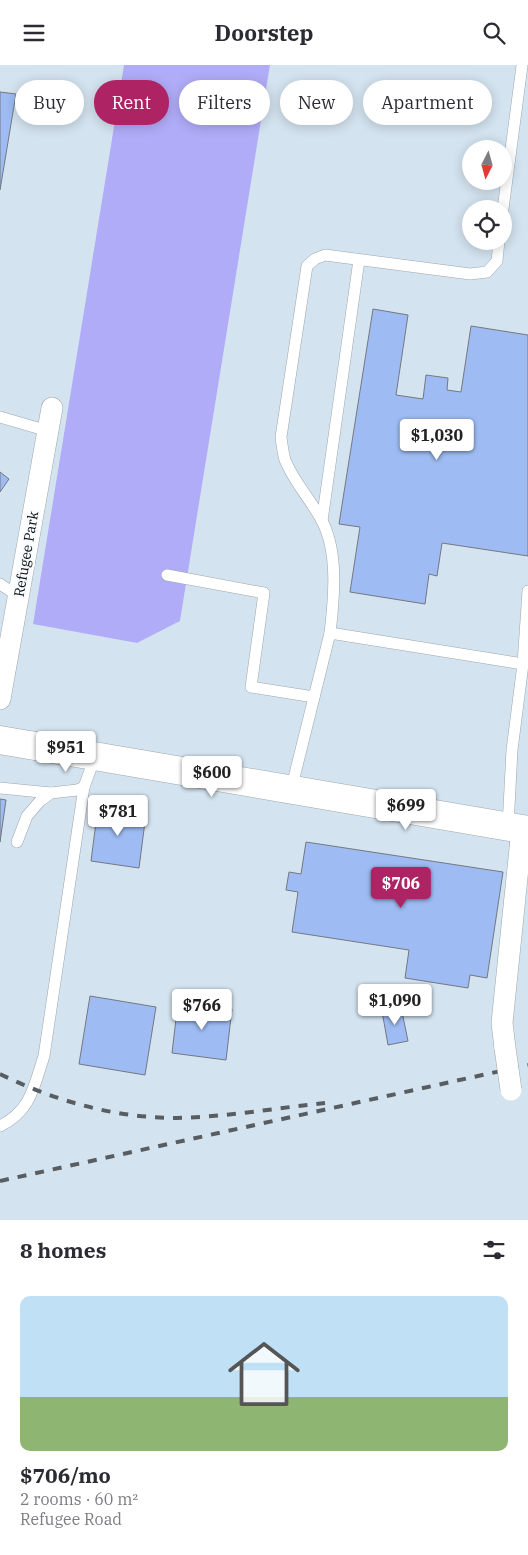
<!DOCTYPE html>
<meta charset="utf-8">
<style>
body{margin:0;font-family:"IBM Plex Serif",serif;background:#f7f7f7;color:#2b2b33;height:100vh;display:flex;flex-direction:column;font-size:19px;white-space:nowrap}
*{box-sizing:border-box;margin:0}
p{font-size:16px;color:#7c7c81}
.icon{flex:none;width:28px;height:28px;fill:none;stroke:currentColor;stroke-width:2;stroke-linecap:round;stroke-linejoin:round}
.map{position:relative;height:1155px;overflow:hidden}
.panel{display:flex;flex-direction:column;background:#fff;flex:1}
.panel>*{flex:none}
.banner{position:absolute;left:15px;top:15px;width:499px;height:45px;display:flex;gap:10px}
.needle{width:32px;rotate:186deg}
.controls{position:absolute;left:462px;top:75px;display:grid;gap:10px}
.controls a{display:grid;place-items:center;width:50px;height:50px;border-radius:50%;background:#fff;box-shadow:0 2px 12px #0003;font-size:25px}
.price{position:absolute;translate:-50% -42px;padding:0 11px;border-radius:5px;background:#fff;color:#222;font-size:16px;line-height:32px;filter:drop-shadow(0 1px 2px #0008)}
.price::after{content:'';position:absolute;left:50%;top:30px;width:15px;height:11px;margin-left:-8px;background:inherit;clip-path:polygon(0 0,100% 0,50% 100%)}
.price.current{background:#ae2363;color:#fff}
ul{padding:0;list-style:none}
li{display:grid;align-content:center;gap:10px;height:265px;padding:0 20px}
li+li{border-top:1px solid #e1e1e2}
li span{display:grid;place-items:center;height:155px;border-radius:10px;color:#555}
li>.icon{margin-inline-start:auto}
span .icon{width:90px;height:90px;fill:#fffc;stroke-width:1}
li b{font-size:21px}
h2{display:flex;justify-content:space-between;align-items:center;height:60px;padding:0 20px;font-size:21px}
.chip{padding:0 18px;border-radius:22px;background:#fff;box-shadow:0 2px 12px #0003;font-size:18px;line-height:45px}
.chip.current{background:#ae2363;color:#fff}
header{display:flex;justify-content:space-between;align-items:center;height:65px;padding:0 20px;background:#fff;font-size:22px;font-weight:800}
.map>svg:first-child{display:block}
.built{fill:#d3e3ef;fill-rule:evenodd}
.forest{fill:#b1acf8}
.building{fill:#9ebcf3;stroke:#747880}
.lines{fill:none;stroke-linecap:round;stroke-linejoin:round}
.service-casing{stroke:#9ea6ac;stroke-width:12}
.minor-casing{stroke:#9ea6ac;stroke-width:22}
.secondary-casing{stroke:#9ea6ac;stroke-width:29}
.service{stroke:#fff;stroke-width:11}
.minor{stroke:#fff;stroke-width:21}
.secondary{stroke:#fff;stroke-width:28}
.rail{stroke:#585d61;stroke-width:4;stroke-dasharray:9 9;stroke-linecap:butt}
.minor-bridge-casing{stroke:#9ea6ac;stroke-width:22;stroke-linecap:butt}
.minor-bridge{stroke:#fff;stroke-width:21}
.labels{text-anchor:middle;stroke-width:5;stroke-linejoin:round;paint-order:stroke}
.street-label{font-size:14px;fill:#0c0f11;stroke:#f8fbfe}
</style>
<header><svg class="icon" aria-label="menu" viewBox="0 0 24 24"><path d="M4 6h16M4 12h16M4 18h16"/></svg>Doorstep<svg class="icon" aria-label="search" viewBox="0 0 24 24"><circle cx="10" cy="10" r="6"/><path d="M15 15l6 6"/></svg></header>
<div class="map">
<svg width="528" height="1155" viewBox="0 0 528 1155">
<rect width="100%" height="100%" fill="#e6eff5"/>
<path class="built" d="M0,0H124L33,558L137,578L180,556L270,0H528V1155H0ZM471,84H504V116H471ZM471,144H504V176H471Z"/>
<path class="forest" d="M124,0H270L180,556L137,578L33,559Z"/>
<g class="building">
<path d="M0,27L16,29L0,125Z"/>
<path d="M373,244L408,250L396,330L423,334L426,310L448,313L447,325L461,327L471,261L528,270V491L442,478L437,511L429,509L425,539L350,527L360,462L339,459Z"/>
<path d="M0,407L9,414L0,427Z"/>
<path d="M0,734L6,735L0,777Z"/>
<path d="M98,742L146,749L139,803L91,796Z"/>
<path d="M306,777L503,807L487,913L470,910L468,923L405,913L409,885L292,867L298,827L286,825L289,807L301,809Z"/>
<path d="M90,931L156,942L145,1010L79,999Z"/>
<path d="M178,937L232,944L226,995L172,988Z"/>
<path d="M401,942L408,976L388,980L382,946Z"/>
</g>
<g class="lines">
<defs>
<g id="service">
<path d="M503,144L522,1"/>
<path d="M0,352L48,366"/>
<path d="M322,456L359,195"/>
<path d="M167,510L264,528L251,622L314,632"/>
<path d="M0,519L18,531"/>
<path d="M330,568C334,534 339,486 321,454C310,434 294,417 285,395C283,388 282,380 281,372L307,201L315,194L325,190L470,209L487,207L497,196L499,176"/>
<path d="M523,599L528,526"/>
<path d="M0,723L51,728"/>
<path d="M291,725L330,568L523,599L512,685L508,761"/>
<path d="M17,777L27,751L40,736L51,728L77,725L84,722L95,692"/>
<path d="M0,1061C31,1046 34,1021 44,991L84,722"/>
</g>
<g id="minor">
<path d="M0,634L52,343"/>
<path d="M505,983L502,958L522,764"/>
</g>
<path id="secondary" d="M0,675L528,765"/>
</defs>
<use href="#service" class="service-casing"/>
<use href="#minor" class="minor-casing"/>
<use href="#secondary" class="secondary-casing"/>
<use href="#service" class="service"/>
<use href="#minor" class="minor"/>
<use href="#secondary" class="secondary"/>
<g class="rail">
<path d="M0,1009C55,1036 115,1053 177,1053C226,1052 276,1043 325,1038"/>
<path d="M0,1116L528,1000"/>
</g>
<defs>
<path id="minor-bridge" d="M505,983L511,1025"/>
</defs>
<use href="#minor-bridge" class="minor-bridge-casing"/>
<use href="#minor-bridge" class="minor-bridge"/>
</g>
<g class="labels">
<g class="street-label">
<text transform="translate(26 489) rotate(-80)" y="5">Refugee Park</text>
</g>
</g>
</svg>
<div class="controls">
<a><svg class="needle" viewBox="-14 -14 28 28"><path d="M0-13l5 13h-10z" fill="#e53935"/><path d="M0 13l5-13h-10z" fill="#7c7c81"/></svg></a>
<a><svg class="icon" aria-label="locate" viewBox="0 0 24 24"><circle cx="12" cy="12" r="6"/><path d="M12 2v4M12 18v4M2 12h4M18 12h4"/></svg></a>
</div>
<b class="price" style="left:437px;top:396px">$1,030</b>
<b class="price" style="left:66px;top:708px">$951</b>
<b class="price" style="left:212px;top:733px">$600</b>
<b class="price" style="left:406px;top:766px">$699</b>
<b class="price" style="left:118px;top:772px">$781</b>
<b class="price current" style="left:401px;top:844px">$706</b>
<b class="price" style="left:395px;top:961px">$1,090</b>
<b class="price" style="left:202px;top:966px">$766</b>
<div class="banner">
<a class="chip">Buy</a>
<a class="chip current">Rent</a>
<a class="chip">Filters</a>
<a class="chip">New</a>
<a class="chip">Apartment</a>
</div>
</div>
<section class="panel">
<h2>8 homes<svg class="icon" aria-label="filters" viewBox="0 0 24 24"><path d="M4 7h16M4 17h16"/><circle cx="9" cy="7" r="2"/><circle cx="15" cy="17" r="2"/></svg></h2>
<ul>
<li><span style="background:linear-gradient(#bfe0f5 65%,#8fb573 0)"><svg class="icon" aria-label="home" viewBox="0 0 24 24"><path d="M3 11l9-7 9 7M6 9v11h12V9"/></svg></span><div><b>$706/mo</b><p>2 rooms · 60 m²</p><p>Refugee Road</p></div></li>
</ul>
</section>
